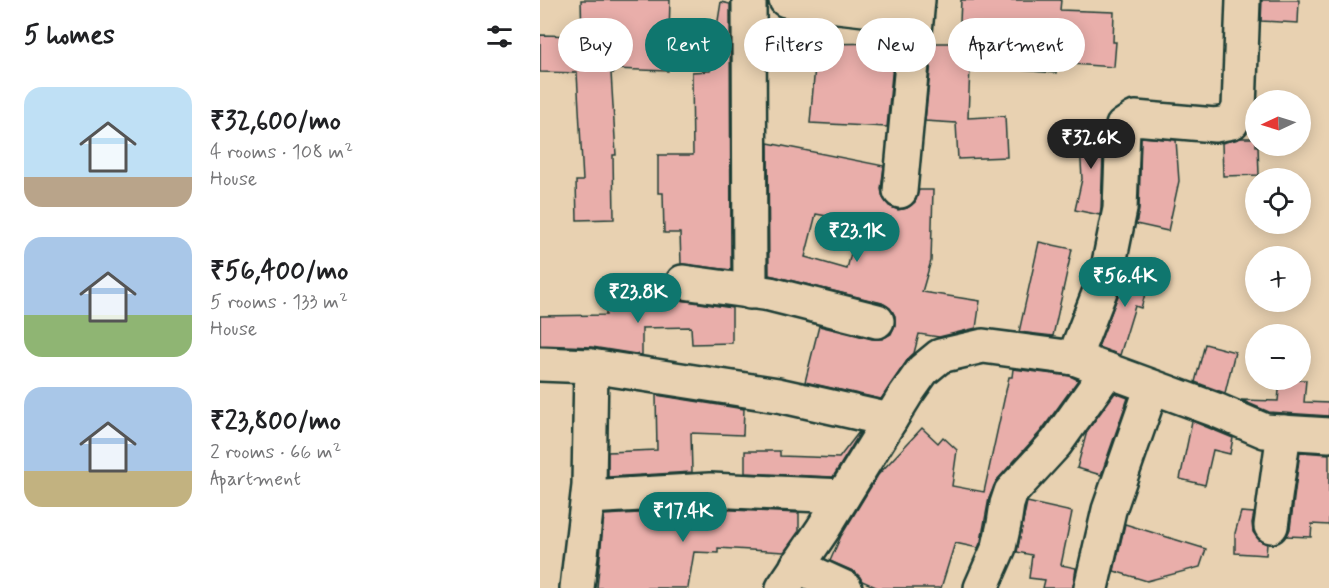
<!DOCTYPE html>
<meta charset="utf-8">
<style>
body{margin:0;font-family:Mynerve,sans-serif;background:#f6f6f6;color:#202124;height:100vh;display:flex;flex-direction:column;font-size:22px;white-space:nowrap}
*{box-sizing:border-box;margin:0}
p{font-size:20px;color:#757577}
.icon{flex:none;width:33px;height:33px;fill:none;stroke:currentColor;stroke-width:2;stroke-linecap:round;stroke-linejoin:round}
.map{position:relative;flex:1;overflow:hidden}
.side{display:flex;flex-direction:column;background:#fff;width:540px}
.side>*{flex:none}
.top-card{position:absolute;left:18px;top:18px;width:570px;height:54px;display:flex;gap:12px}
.needle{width:39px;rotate:266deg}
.tools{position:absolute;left:705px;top:90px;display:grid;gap:12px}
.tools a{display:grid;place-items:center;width:66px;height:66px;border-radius:50%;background:#fff;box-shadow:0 3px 15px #0003;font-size:30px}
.price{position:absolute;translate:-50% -51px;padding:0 14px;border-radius:21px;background:#0f766e;color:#fff;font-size:20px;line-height:39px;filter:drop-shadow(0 2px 3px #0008)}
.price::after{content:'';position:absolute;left:50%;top:36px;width:18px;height:14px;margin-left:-9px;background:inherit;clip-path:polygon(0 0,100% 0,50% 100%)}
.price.on{background:#222;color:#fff}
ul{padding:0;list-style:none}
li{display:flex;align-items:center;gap:18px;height:150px;padding:0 24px}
li span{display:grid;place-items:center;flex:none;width:168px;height:120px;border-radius:18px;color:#555}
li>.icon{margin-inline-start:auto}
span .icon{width:72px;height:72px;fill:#fffc;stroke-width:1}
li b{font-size:26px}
h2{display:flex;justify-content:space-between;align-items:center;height:72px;padding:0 24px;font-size:26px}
.chip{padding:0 21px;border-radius:27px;background:#fff;box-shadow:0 3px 15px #0003;font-size:21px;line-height:54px}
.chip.on{background:#0f766e;color:#fff}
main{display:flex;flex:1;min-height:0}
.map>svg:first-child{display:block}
.building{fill:#e9aeaa;stroke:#1f3d34;stroke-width:1.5;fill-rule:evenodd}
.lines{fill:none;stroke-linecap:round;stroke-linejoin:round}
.minor-casing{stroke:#1f3d34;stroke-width:38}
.minor{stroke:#e8d1b1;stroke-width:33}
</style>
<main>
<section class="side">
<h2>5 homes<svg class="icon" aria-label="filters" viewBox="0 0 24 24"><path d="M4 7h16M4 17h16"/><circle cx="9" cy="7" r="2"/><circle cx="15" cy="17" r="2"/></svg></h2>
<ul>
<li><span style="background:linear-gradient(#bfe0f5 75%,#b9a48a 0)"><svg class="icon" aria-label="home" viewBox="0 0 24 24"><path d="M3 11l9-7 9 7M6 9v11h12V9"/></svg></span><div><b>₹32,600/mo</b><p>4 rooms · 108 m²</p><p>House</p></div></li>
<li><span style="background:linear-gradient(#a9c7e8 65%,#8fb573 0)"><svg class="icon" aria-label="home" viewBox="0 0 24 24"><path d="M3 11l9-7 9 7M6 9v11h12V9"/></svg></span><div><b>₹56,400/mo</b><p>5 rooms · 133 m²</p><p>House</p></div></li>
<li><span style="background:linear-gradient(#a9c7e8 70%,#c2b280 0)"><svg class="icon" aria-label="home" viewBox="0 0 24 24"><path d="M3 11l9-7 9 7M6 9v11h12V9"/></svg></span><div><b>₹23,800/mo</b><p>2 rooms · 66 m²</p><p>Apartment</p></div></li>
</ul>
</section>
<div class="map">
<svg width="789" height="588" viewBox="0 0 789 588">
<rect width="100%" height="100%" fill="#e8d1b1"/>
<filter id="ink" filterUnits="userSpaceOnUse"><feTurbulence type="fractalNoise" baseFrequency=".0167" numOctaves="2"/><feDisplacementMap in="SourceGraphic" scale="12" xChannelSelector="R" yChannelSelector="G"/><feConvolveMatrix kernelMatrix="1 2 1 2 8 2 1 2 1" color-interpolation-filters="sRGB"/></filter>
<g filter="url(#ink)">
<g class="building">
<path d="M41,0H130L128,71L74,69V73H71L76,155H73L74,219L37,220L36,181H43L37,73L0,72V35L42,36Z"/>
<path d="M421,0H521L520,10L574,12L573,42H576L574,67L517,63L516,73L430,66L428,118L465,116L467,157L418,159L416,123L385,121L393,43H419Z"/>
<path d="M722,0H759L758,23L721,21Z"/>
<path d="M181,2L190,4L191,270L141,264L140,233H124L123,193H118V155H153L152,72L170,71Z"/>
<rect x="228" y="33" width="24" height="31"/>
<path d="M355,43L347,127L270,123L277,44Z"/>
<path d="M564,126L561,207L560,215L535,210L542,179L539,127Z"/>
<path d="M601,137L636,140L639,181L628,231L596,224L599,210Z"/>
<path d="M700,138H716V146H718L719,175L683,176L682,143Z"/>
<path d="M228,143L344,166L341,189L343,198L349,206L358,210L367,208L375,202L379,190H393L391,261L382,292L440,301L436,328L399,337L379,334L374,353L368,359L341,399L265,382L279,326L332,339H342L351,334L355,325V316L350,308L342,303L229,275ZM276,214L319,222L307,269L265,257Z"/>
<path d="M499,242L532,249L513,336L479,332Z"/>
<path d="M588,262L612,270L601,308L595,306L580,355L558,347L584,280Z"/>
<path d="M119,287H125L131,296L140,300L192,308V343L152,344L151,327L102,328V355L52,347L0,345V316L66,315V301L119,299Z"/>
<path d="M665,344L695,352L685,393L655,382Z"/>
<path d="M473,369L530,376L538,380L501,431L457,480L449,498L441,541L438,548L415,543L401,588H338L322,581L320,577L313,571L290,561L301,536L338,475L382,428L398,443L403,437L417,450L412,486L444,492L469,377H472Z"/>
<path d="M740,380H766L764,402L789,403V416L729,412L701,400L738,401Z"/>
<path d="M575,393L588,398L561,475L537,468L547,431Z"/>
<path d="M116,395L204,409L203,435L151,433L152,472L68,477V452L117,450Z"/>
<path d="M652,421L693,438L690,454L673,450L665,485L640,479Z"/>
<path d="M319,432L320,433L293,477L205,473V451H240V456L299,458Z"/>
<path d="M760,452L789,454V525L772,524L771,537L747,536L750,529Z"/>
<path d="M487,502L532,512L521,565L536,568L533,588H503L505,580L489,578L492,555L477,552Z"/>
<path d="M170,509L259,513V531L244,552L178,548V553L154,552L148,588H57L64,515Z"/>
<path d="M701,512L714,513L712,523L713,532L719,540L727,544L726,555L695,553V533Z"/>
<path d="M585,524L666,549L660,567L607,581L574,571Z"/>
</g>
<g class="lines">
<defs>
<g id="minor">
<path d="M209,0L210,292"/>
<path d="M246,0L376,15"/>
<path d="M360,191L378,0"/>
<path d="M143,282L230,294L337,321"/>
<path d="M534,358L567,273L580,209L583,126L595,118L675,125L692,122L699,108L703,0"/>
<path d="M0,364L51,366"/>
<path d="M48,497L170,490L303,496"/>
<path d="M731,526L744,432"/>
<path d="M257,566L305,588"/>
<path d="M37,588L49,486L51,366L238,395L350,420"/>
<path d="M243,588L283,529L366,394L383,370L400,356L443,346L534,358L676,410L725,431L789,435"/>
<path d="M441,588L459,547L464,524L467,504L471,492L516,443L568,370"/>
<path d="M551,588L569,510L612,387"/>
</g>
</defs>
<use href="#minor" class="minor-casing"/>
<use href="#minor" class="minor"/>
</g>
</g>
</svg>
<div class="tools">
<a><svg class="needle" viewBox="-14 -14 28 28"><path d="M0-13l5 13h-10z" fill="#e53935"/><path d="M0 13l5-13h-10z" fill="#757577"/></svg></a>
<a><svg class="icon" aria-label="locate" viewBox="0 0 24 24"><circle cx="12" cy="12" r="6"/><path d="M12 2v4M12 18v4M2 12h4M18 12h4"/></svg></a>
<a>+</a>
<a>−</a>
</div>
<b class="price on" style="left:551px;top:170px">₹32.6K</b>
<b class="price" style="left:317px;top:263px">₹23.1K</b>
<b class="price" style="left:585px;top:308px">₹56.4K</b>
<b class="price" style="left:98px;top:324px">₹23.8K</b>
<b class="price" style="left:143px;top:543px">₹17.4K</b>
<div class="top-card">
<a class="chip">Buy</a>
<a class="chip on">Rent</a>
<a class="chip">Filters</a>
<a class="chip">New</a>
<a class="chip">Apartment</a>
</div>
</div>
</main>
